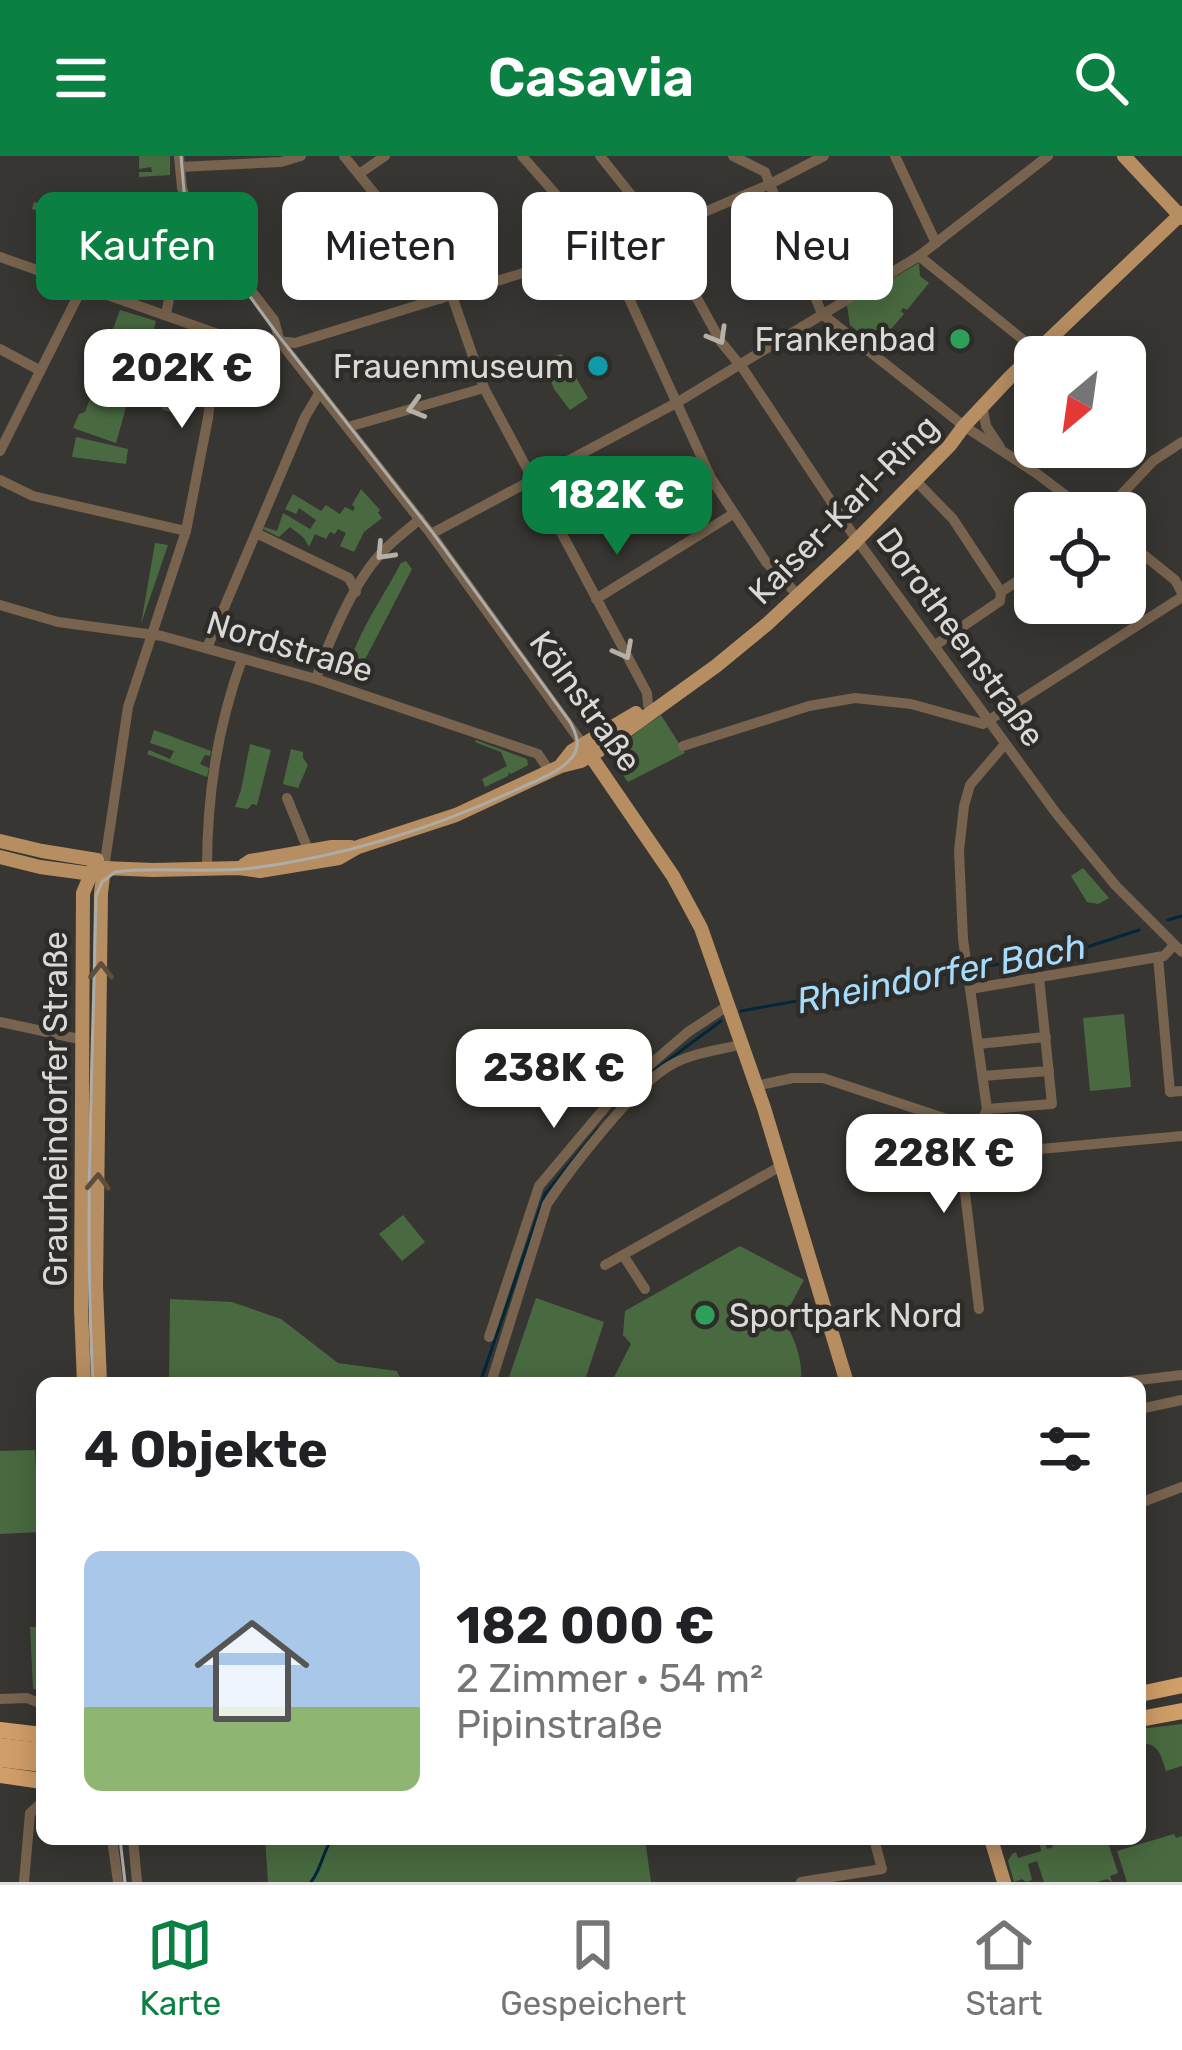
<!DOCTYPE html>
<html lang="de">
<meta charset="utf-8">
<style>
body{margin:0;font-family:Rubik,sans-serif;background:#f6f6f6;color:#202124;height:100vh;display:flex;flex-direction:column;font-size:45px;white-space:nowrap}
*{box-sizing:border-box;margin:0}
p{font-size:39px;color:#757577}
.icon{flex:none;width:66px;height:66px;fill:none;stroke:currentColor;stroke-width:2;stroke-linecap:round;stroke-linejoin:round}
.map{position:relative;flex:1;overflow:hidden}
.sheet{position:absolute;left:36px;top:1221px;width:1110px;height:468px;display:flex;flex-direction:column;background:#fff;border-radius:18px;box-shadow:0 6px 30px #0003}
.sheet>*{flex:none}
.top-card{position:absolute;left:36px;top:36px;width:1110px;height:108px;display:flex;gap:24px}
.needle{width:78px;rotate:209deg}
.fabs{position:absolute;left:1014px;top:180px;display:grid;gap:24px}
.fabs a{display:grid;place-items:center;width:132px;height:132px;border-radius:18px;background:#fff;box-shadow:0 6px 30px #0003;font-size:60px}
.price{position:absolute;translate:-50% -102px;padding:0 27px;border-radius:24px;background:#fff;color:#222;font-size:39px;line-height:78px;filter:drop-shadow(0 3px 6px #0008)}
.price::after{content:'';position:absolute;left:50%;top:72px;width:36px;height:27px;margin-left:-18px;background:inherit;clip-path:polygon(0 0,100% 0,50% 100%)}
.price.on{background:#0b8043;color:#fff}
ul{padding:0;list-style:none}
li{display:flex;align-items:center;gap:36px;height:300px;padding:0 48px}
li+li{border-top:3px solid #e0e0e0}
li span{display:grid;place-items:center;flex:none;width:336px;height:240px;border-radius:18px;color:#555}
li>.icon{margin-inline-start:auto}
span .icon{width:144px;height:144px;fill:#fffc;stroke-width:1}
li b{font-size:51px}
h2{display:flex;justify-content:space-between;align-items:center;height:144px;padding:0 48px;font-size:51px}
.pill{padding:0 42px;border-radius:18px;background:#fff;box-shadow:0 6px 30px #0003;font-size:42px;line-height:108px}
.pill.on{background:#0b8043;color:#fff}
header{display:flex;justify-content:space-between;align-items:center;height:156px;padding:0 48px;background:#0b8043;color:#fff;font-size:54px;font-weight:600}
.menu{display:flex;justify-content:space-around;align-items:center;height:168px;border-top:3px solid #e0e0e0;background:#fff;font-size:33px;color:#757577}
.menu a{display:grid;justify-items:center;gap:6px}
.menu .on{color:#0b8043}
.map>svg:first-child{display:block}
.green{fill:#496a41}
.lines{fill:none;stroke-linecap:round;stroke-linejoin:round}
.stream{stroke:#00273a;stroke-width:3}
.minor{stroke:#77634e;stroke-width:10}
.major{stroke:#b78e61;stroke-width:14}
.highway{stroke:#d09e68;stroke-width:16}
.tram{stroke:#adaca8;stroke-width:3}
.oneway{stroke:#b7b0a6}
.oneway2{stroke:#5e4e3c}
.leisure-dot{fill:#2e9e5b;stroke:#2e2c28;stroke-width:4.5}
.culture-dot{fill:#0f9aa8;stroke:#2e2c28;stroke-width:4.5}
.labels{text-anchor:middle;stroke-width:9;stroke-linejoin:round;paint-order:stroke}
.poi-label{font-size:33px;fill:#dad9d6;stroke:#2e2c28;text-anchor:end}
.street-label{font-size:33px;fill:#dad9d6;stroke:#2e2c28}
.water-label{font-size:36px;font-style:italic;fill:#a5dcfd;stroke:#2e2c28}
</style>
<header><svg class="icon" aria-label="menu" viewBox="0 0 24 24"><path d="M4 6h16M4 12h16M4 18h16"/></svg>Casavia<svg class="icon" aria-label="search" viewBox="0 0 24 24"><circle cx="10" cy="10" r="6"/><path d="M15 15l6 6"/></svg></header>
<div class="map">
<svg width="1182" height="1726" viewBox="0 0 1182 1726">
<rect width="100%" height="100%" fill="#383632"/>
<g class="green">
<path d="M139,0H170V19L139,21V16H152L151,11L139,13Z"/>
<path d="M130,36L131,49H142L136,65L141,68L126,100L48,58L32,53L34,46L84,61L93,39Z"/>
<path d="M919,107L920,120L929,127L907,154L903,152L901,155L904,158L886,179H875L867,183L850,169L847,149Z"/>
<path d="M120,154L156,165L152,180L157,183L130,237L116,287L73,272L79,258L85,256L93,234L91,233Z"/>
<path d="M190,194H197L198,223L193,255L176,251L174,257L163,254L161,251Z"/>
<path d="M562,198L588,242L570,254L554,233L542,202Z"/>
<path d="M76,281L128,293L126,308L72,301Z"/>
<path d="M361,333L380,354L378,357L382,362L364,376L354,396L340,390L346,377L338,373L335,378L330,376L326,383L315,378L309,391L304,382L290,371L279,381L263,373L264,371L277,375L283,357L310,373L316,364L299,352L296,358L285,353L293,338L321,355L326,349L340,358L345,351L353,355L355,351L352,349Z"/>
<path d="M155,387L168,389L141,468Z"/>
<path d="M406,405L412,413L358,517L355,516L348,525L353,515L350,514C350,488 384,440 401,407Z"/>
<path d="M661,559L685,597L628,626L616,609C620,583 641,574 661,559Z"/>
<path d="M154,574L211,595L210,600L205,599L200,608L209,612L207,621L147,598L149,594L170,603L174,595L150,587Z"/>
<path d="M476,584L527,603L528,609L511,618L509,616L508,620L485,631L482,623L507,610L501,596L475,586Z"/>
<path d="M250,588L271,594L257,649L252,648L248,653L235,651L241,634Z"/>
<path d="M291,593L303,596V602L308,609L298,632L283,628Z"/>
<path d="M1083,712L1109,742L1098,748L1087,746L1071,720Z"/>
<path d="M1124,858L1131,931L1090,935L1083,862Z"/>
<path d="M403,1059L425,1086L402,1105L379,1078Z"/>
<path d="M740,1090L804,1124L783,1163C795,1183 803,1203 801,1227H611L631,1188L623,1179L625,1155Z"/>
<path d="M536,1142L604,1166L584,1227H507Z"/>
<path d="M170,1143L232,1146L281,1163L338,1207L397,1215L402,1226L406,1227H169Z"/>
<path d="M35,1294L39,1376L0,1378V1295Z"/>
<path d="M30,1471H42V1533H33Z"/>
<path d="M1182,1568V1610L1166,1615C1161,1600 1159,1586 1140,1588V1573Z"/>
<path d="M1174,1678L1176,1682L1182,1680V1726H1127L1117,1695Z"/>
<path d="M265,1683H645L651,1726H268Z"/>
<path d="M1058,1683H1107L1118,1717L1110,1720L1112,1726L1107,1723L1097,1726H1044L1037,1705L1028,1708L1032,1724L1026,1726L1022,1723L1014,1726L1008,1705L1012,1698L1016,1696L1018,1702L1041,1695L1040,1689L1045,1687L1047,1693L1053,1691L1052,1685Z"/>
</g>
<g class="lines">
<g class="stream">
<path d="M1168,764L1182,760"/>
<path d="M971,813L1081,793L1139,774"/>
<path d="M741,855L962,815"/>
<path d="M655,914L721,865"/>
<path d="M480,1227L545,1038L598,973"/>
<path d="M311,1726C322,1712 322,1697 332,1683"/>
</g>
<g class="minor">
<path d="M179,0L182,32L193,65L211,91L228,105L274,164L280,186L431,378L584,590"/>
<path d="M344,0L407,78L440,143"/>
<path d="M522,0L567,51L589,96"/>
<path d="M600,0L660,75L721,186L744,214L852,377L1056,657L1116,730L1182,796"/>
<path d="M733,0L765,16L822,158L964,270L1036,317L1089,357"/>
<path d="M895,0L936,87"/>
<path d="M180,11L281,6L301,0"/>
<path d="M359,18L385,0"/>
<path d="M606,92L711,322L766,406L792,433"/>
<path d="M919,100L1037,195"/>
<path d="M0,101L218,178L295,187L660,75L770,28L824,0"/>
<path d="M452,140L484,232L647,537L648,549"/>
<path d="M166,158L183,74L193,65"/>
<path d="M0,193L39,214"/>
<path d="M982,249L986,270L1000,291"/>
<path d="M348,271L484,232"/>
<path d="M0,295L83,130"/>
<path d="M0,324L33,340L186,375"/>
<path d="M915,324L953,363L1001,436"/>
<path d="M1104,357L1153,305L1182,286"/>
<path d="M256,377L349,422L356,436"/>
<path d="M431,378L678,246L919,100L1048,0"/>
<path d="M1125,384L1175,424L1182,437"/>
<path d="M596,443L733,358"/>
<path d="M0,449L58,466L162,480L316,523L538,598L550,616"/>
<path d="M934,490L1000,445L1001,436L1029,417L1035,418"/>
<path d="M207,492L305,261L320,236"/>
<path d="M316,523C328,487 352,431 377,402C389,387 405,376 420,363"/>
<path d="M683,590L809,550L855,542L911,548L983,568L1182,441"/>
<path d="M287,642L307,691L314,695"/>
<path d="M104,712L128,551L186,375L208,262L218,178"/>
<path d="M207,714C207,639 217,573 242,503"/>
<path d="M1158,801L1170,936L1182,935"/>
<path d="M970,833L1164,800L1174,789"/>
<path d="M0,866L84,884"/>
<path d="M978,888L1046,881"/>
<path d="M983,920L1049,915"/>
<path d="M756,930L793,922H823L950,964L993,990L1009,996L1182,980"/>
<path d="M987,953L1052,948L1039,821"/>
<path d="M623,1099L645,1133"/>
<path d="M605,1109L781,1010"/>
<path d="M979,1153L962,1012L987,953L963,783L959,695L964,650L970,629L1005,588"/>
<path d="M489,1181L539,1030L618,936L688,876L729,849"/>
<path d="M491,1227L547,1048C571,1012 635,929 671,909C691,897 720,894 743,888"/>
<path d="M1114,1227L1182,1219"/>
<path d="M1140,1253L1182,1244"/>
<path d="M1140,1347L1182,1331"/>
<path d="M0,1543L27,1542L39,1547"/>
<path d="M112,1683L118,1726"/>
<path d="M133,1683L137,1726"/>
<path d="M24,1726L30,1657L38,1650"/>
<path d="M801,1726L882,1713L874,1683"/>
</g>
<g class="major">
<path d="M1124,0L1182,62"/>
<path d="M584,590L673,720L701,772L764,952L847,1227"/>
<path d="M561,609L572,595L636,557"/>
<path d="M0,685L42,695L97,704"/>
<path d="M0,701L40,711L92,718"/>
<path d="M244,709L250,705L332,691H351"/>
<path d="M92,718L104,712L153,714L239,712L260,715L339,702L358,691L456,659L561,610L581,605L598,595L716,510L766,469L851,390L950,289L964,270L1010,221L1182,57"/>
<path d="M84,1227L81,1153L83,737L97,704"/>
<path d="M100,1227L96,1130L101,737L104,712"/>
<path d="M991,1683L1004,1726"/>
</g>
<g class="highway">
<path d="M1140,1538L1182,1529"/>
<path d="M1140,1563L1182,1555"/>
<path d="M0,1574L42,1579"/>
<path d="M0,1590L42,1595"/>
<path d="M0,1603L42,1608"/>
<path d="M0,1619L42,1625"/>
</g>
<g class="tram">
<path d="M93,1227C84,1065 93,902 96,740L102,726L115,716C158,710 208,718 253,712C347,700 432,673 518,633C535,625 562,616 573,600C581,589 576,577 570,566L433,377L278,179L197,68L184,35L181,0"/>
<path d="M120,1683L125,1726"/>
</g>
</g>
<defs><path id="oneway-chevron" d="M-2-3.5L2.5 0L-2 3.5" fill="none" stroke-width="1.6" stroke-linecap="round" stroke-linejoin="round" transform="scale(3)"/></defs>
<g class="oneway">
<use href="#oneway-chevron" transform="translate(718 180) rotate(60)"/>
<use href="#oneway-chevron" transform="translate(416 252) rotate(164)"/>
<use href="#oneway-chevron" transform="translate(384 396) rotate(133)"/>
<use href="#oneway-chevron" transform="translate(624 495) rotate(62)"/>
</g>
<g class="oneway2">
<use href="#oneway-chevron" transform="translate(101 815) rotate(-90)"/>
<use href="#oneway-chevron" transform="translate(98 1026) rotate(-88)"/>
</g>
<g class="leisure-dot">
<circle cx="960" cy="183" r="12"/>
<circle cx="705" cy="1159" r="12"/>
</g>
<circle class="culture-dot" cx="598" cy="210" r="12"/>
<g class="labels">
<g class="poi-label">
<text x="936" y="195">Frankenbad</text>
<text x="574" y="222">Frauenmuseum</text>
<text x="729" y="1171" text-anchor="start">Sportpark Nord</text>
</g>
<g class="street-label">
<text transform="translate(843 353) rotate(-45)" y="12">Kaiser-Karl-Ring</text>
<text transform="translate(961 481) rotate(54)" y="12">Dorotheenstraße</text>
<text transform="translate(290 490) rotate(17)" y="12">Nordstraße</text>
<text transform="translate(586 545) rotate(54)" y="12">Kölnstraße</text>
<text transform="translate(55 953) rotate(-90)" y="12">Graurheindorfer Straße</text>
</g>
<g class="water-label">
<text transform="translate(941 817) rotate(-11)" y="13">Rheindorfer Bach</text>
</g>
</g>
</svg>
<div class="fabs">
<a><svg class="needle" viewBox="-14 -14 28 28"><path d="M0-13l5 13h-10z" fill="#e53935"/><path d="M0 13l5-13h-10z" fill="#757577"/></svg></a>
<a><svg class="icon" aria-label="locate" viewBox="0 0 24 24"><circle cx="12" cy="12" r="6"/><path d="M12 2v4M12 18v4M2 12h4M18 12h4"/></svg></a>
</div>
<b class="price" style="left:182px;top:275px">202K €</b>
<b class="price on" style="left:617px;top:402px">182K €</b>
<b class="price" style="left:554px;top:975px">238K €</b>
<b class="price" style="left:944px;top:1060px">228K €</b>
<div class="top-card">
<a class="pill on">Kaufen</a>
<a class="pill">Mieten</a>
<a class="pill">Filter</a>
<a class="pill">Neu</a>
</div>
<section class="sheet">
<h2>4 Objekte<svg class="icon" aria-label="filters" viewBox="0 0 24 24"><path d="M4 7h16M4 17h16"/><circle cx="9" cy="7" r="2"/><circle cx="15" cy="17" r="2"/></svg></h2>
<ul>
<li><span style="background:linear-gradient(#a9c7e8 65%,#8fb573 0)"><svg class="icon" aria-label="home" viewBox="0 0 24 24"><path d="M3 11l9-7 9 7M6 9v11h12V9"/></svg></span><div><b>182 000 €</b><p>2 Zimmer · 54 m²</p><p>Pipinstraße</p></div></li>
</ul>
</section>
</div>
<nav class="menu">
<a class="on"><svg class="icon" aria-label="map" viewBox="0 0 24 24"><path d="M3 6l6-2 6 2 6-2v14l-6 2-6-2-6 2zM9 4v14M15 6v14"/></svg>Karte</a>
<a><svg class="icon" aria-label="saved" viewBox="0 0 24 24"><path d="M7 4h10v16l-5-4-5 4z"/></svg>Gespeichert</a>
<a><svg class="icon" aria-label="home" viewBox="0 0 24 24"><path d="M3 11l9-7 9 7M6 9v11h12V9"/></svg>Start</a>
</nav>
